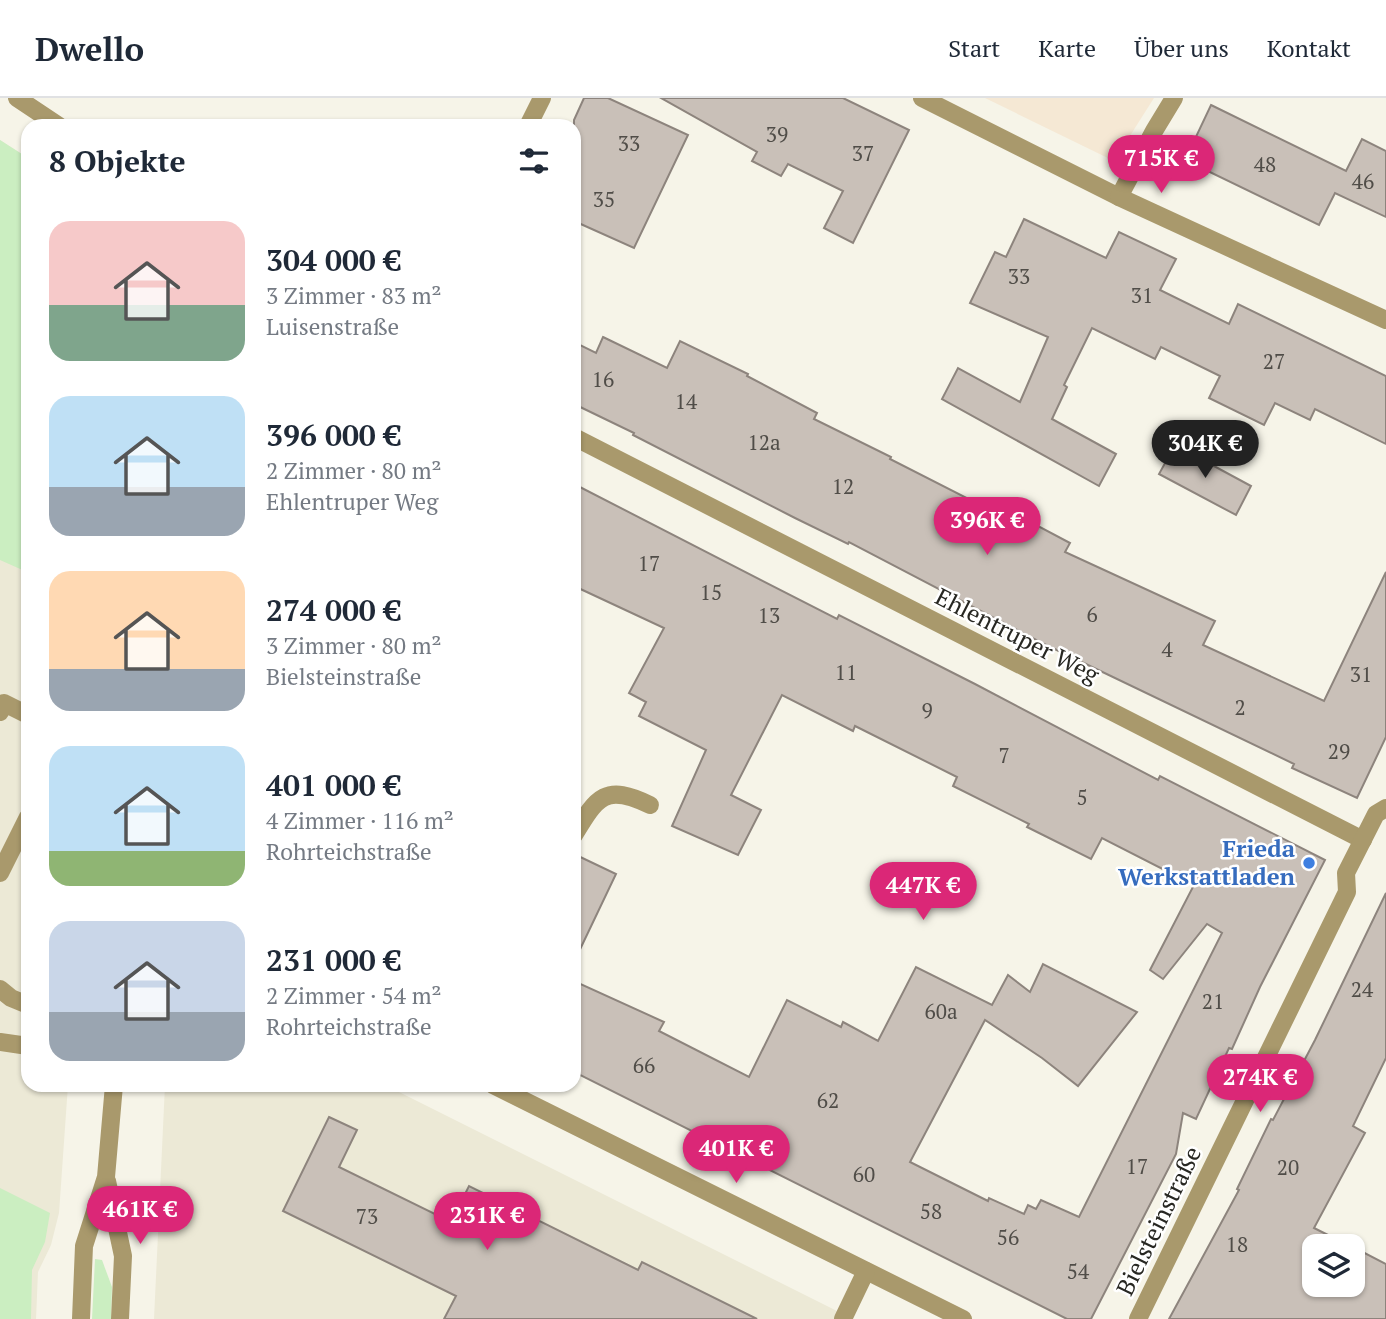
<!DOCTYPE html>
<html lang="de">
<meta charset="utf-8">
<style>
body{margin:0;font-family:"PT Serif",serif;background:#f6f6f7;color:#1f2937;height:100vh;display:flex;flex-direction:column;font-size:26px;white-space:nowrap}
*{box-sizing:border-box;margin:0}
p{font-size:23px;color:#747a83}
.icon{flex:none;width:38px;height:38px;fill:none;stroke:currentColor;stroke-width:2;stroke-linecap:round;stroke-linejoin:round}
.map{position:relative;flex:1;overflow:hidden}
.side{position:absolute;left:21px;top:21px;width:560px;height:973px;display:flex;flex-direction:column;background:#fff;border-radius:21px;box-shadow:0 2px 5px #0004}
.side>*{flex:none}
.buttons{position:absolute;left:1302px;top:1136px;display:grid;gap:14px}
.buttons a{display:grid;place-items:center;width:63px;height:63px;border-radius:14px;background:#fff;box-shadow:0 2px 5px #0004;font-size:35px}
.price{position:absolute;translate:-50% -60px;padding:0 16px;border-radius:24px;background:#db2777;color:#fff;font-size:23px;line-height:46px;filter:drop-shadow(0 2px 4px #0008)}
.price::after{content:'';position:absolute;left:50%;top:42px;width:21px;height:16px;margin-left:-10px;background:inherit;clip-path:polygon(0 0,100% 0,50% 100%)}
.price.selected{background:#222;color:#fff}
ul{padding:0;list-style:none}
li{display:flex;align-items:center;gap:21px;height:175px;padding:0 28px}
li span{display:grid;place-items:center;flex:none;width:196px;height:140px;border-radius:21px;color:#555}
li>.icon{margin-inline-start:auto}
span .icon{width:84px;height:84px;fill:#fffc;stroke-width:1}
li b{font-size:30px}
h2{display:flex;justify-content:space-between;align-items:center;height:84px;padding:0 28px;font-size:30px}
header{display:flex;align-items:center;gap:42px;box-sizing:border-box;height:98px;padding:0 35px;background:#fff;border-bottom:2px solid #e0e1e3}
header strong{font-size:33px}
nav{display:flex;gap:38px;margin-inline-start:auto;font-size:24px}
.map>svg:first-child{display:block}
.commercial{fill:#f5e8d4}
.built{fill:#ece9d6}
.green{fill:#cbeec1}
.building{fill:#c9c0b8;stroke:#8d847d;stroke-width:2}
.lines{fill:none;stroke-linecap:round;stroke-linejoin:round}
.minor{stroke:#a9996c;stroke-width:18}
.shop-dot{fill:#3f7fe0;stroke:#fff;stroke-width:2.5}
.labels{text-anchor:middle;stroke-width:5;stroke-linejoin:round;paint-order:stroke}
.number-label{font-size:21px;fill:#504d48}
.street-label{font-size:24px;fill:#272722;stroke:#fff}
.shop-label{font-size:24px;font-weight:bold;fill:#366cbe;stroke:#fff;text-anchor:end}
</style>
<header>
<strong>Dwello</strong>
<nav><a>Start</a><a>Karte</a><a>Über uns</a><a>Kontakt</a></nav>
</header>
<div class="map">
<svg width="1386" height="1221" viewBox="0 0 1386 1221">
<rect width="100%" height="100%" fill="#f6f4e8"/>
<path class="commercial" d="M985,0H1154L1114,63Z"/>
<g class="built">
<path d="M0,42L28,60V987H68L59,1115L51,1147L38,1174L36,1221H0Z"/>
<path d="M165,987H385L853,1221H154Z"/>
</g>
<g class="green">
<path d="M0,42L28,60L27,474L0,462Z"/>
<path d="M0,1090L50,1115L45,1144L32,1172L31,1221H0Z"/>
<path d="M95,1161L102,1162L112,1189L111,1221H92Z"/>
</g>
<g class="building">
<path d="M584,0H608L688,37L634,150L574,123V22Z"/>
<path d="M661,0H843L909,32L853,145L824,130L843,93L788,66L781,78L752,63L757,54Z"/>
<path d="M1211,7L1346,73L1362,41L1386,53V119L1335,95L1319,127L1185,62Z"/>
<path d="M1024,121L1106,160L1119,134L1176,161L1160,192L1229,226L1238,206L1386,278V346L1315,311L1310,322L1275,305L1264,327L1209,300L1220,278L1161,249L1155,261L1092,230L1064,287L1067,289L1052,321L1116,356L1099,388L942,301L958,270L1020,304L1048,239L970,205L995,154L1006,159Z"/>
<path d="M603,239L667,270L680,243L748,276L747,278L817,315L814,321L891,359L890,361L1000,417L1004,410L1070,445L1065,454L1215,523L1203,547L1324,603L1386,474V639L1357,700L1292,670L1294,666L1040,544L849,444L848,446L795,420L633,337L634,335L574,306V244L596,255Z"/>
<path d="M1175,347L1251,388L1236,417L1159,376Z"/>
<path d="M574,386L837,521L839,517L975,586L1158,682L1160,678L1325,762L1260,889L1232,951L1229,950L1196,1021L1183,1015L1176,1056L1091,1221H1067L574,974V883L664,924L659,933L749,979L787,902L841,929L843,924L878,943L916,869L992,907L1008,877L1030,894L1043,866L1137,914L1078,988L1042,960L985,922L910,1064L988,1103L989,1100L1024,1116L1028,1107L1036,1111L1041,1102L1079,1119L1222,835L1207,826L1163,881L1150,872L1194,787L1102,740L1091,761L1027,729L1029,726L953,688L957,679L855,628L853,633L782,597L731,697L761,712L738,757L672,728L706,652L639,618L646,604L629,595L664,530L574,488Z"/>
<path d="M574,756L616,776L574,864Z"/>
<path d="M1386,795V960L1353,1028L1365,1035L1314,1130L1350,1148H1314V1186H1353V1149L1386,1166V1221H1169L1239,1092L1237,1091L1271,1021L1273,1022L1315,942Z"/>
<path d="M329,1019L357,1032L339,1069L451,1124L469,1088L638,1172L642,1164L757,1221H444L456,1198L283,1113Z"/>
</g>
<g class="lines">
<g class="minor">
<path d="M17,0L59,28"/>
<path d="M922,0L1119,99L1386,222"/>
<path d="M528,28L542,0"/>
<path d="M1119,99L1154,33L1174,0"/>
<path d="M574,339L1363,742"/>
<path d="M0,614L4,605L28,617"/>
<path d="M574,737C597,699 605,685 650,707"/>
<path d="M0,775L28,719"/>
<path d="M0,891L11,900L28,907"/>
<path d="M0,944L28,948"/>
<path d="M493,987L963,1221"/>
<path d="M107,1083L123,1158L120,1221"/>
<path d="M81,1221L84,1148L106,1079L114,987"/>
<path d="M843,1221L866,1173"/>
<path d="M1138,1221L1347,794L1346,775L1376,716L1386,710"/>
</g>
</g>
<circle class="shop-dot" cx="1309" cy="765" r="7"/>
<g class="labels">
<g class="number-label">
<text x="777" y="44">39</text>
<text x="629" y="53">33</text>
<text x="863" y="63">37</text>
<text x="1265" y="74">48</text>
<text x="1363" y="91">46</text>
<text x="604" y="109">35</text>
<text x="1019" y="186">33</text>
<text x="1142" y="205">31</text>
<text x="1274" y="271">27</text>
<text x="603" y="289">16</text>
<text x="686" y="311">14</text>
<text x="764" y="352">12a</text>
<text x="843" y="396">12</text>
<text x="649" y="473">17</text>
<text x="711" y="502">15</text>
<text x="1092" y="524">6</text>
<text x="769" y="525">13</text>
<text x="1167" y="559">4</text>
<text x="846" y="582">11</text>
<text x="1361" y="584">31</text>
<text x="1240" y="617">2</text>
<text x="927" y="620">9</text>
<text x="1339" y="661">29</text>
<text x="1004" y="665">7</text>
<text x="1082" y="707">5</text>
<text x="1362" y="899">24</text>
<text x="1213" y="911">21</text>
<text x="941" y="921">60a</text>
<text x="644" y="975">66</text>
<text x="828" y="1010">62</text>
<text x="1137" y="1076">17</text>
<text x="1288" y="1077">20</text>
<text x="864" y="1084">60</text>
<text x="931" y="1121">58</text>
<text x="367" y="1126">73</text>
<text x="1008" y="1147">56</text>
<text x="1237" y="1154">18</text>
<text x="1078" y="1181">54</text>
</g>
<g class="street-label">
<text transform="translate(1017 538) rotate(27)" y="8">Ehlentruper Weg</text>
<text transform="translate(1159 1123) rotate(-64)" y="8">Bielsteinstraße</text>
</g>
<g class="shop-label">
<text x="1295" y="759">Frieda<tspan x="1295" dy="28">Werkstattladen</tspan></text>
</g>
</g>
</svg>
<div class="buttons">
<a><svg class="icon" aria-label="layers" viewBox="0 0 24 24"><path d="M12 4l9 5-9 5-9-5zM3 14l9 5 9-5"/></svg></a>
</div>
<b class="price" style="left:1161px;top:97px">715K €</b>
<b class="price selected" style="left:1205px;top:382px">304K €</b>
<b class="price" style="left:987px;top:459px">396K €</b>
<b class="price" style="left:923px;top:824px">447K €</b>
<b class="price" style="left:1260px;top:1016px">274K €</b>
<b class="price" style="left:736px;top:1087px">401K €</b>
<b class="price" style="left:140px;top:1148px">461K €</b>
<b class="price" style="left:487px;top:1154px">231K €</b>
<section class="side">
<h2>8 Objekte<svg class="icon" aria-label="filters" viewBox="0 0 24 24"><path d="M4 7h16M4 17h16"/><circle cx="9" cy="7" r="2"/><circle cx="15" cy="17" r="2"/></svg></h2>
<ul>
<li><span style="background:linear-gradient(#f6c9c9 60%,#7fa58c 0)"><svg class="icon" aria-label="home" viewBox="0 0 24 24"><path d="M3 11l9-7 9 7M6 9v11h12V9"/></svg></span><div><b>304 000 €</b><p>3 Zimmer · 83 m²</p><p>Luisenstraße</p></div></li>
<li><span style="background:linear-gradient(#bfe0f5 65%,#9aa5b1 0)"><svg class="icon" aria-label="home" viewBox="0 0 24 24"><path d="M3 11l9-7 9 7M6 9v11h12V9"/></svg></span><div><b>396 000 €</b><p>2 Zimmer · 80 m²</p><p>Ehlentruper Weg</p></div></li>
<li><span style="background:linear-gradient(#ffd9b3 70%,#9aa5b1 0)"><svg class="icon" aria-label="home" viewBox="0 0 24 24"><path d="M3 11l9-7 9 7M6 9v11h12V9"/></svg></span><div><b>274 000 €</b><p>3 Zimmer · 80 m²</p><p>Bielsteinstraße</p></div></li>
<li><span style="background:linear-gradient(#bfe0f5 75%,#8fb573 0)"><svg class="icon" aria-label="home" viewBox="0 0 24 24"><path d="M3 11l9-7 9 7M6 9v11h12V9"/></svg></span><div><b>401 000 €</b><p>4 Zimmer · 116 m²</p><p>Rohrteichstraße</p></div></li>
<li><span style="background:linear-gradient(#c9d6e8 65%,#9aa5b1 0)"><svg class="icon" aria-label="home" viewBox="0 0 24 24"><path d="M3 11l9-7 9 7M6 9v11h12V9"/></svg></span><div><b>231 000 €</b><p>2 Zimmer · 54 m²</p><p>Rohrteichstraße</p></div></li>
</ul>
</section>
</div>
